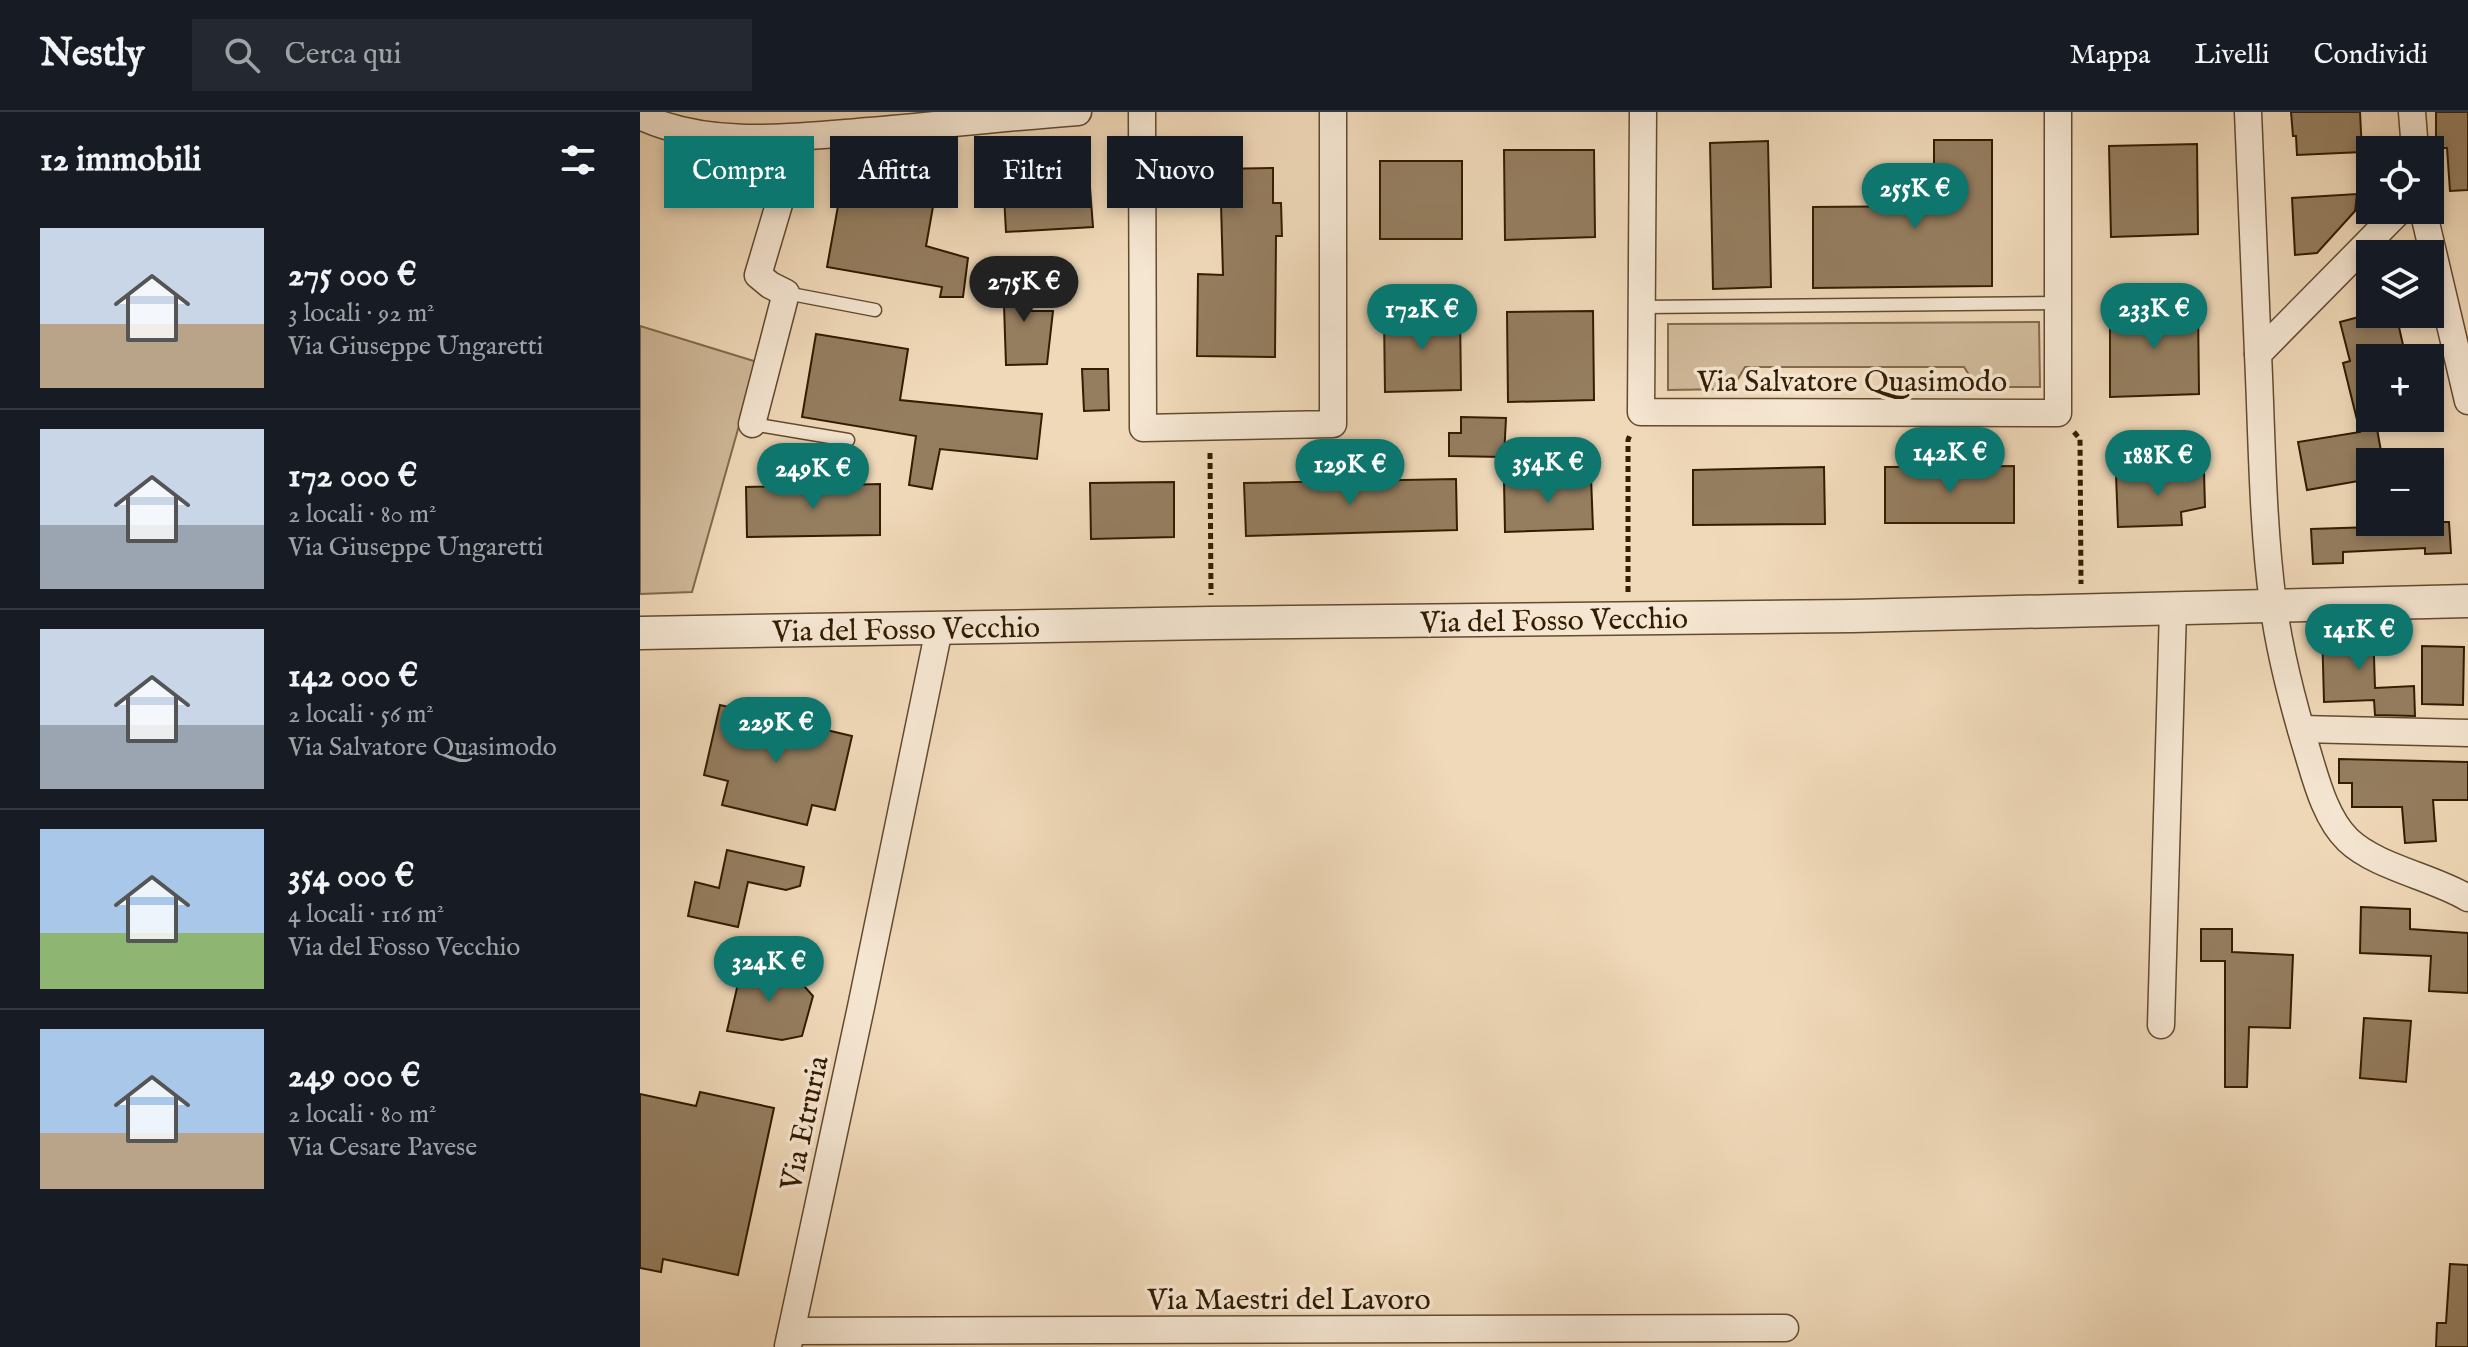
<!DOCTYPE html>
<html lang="it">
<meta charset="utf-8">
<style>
body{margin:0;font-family:"IM FELL English",serif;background:#242831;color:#f1f3f6;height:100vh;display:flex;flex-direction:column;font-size:30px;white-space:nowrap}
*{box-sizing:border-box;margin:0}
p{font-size:26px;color:#9ea1a6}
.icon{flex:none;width:44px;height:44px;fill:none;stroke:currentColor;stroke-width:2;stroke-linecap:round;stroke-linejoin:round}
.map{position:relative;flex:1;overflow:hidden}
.drawer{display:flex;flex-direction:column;background:#171b24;width:640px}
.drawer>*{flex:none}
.guide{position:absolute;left:24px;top:24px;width:760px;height:72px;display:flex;gap:16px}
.controls{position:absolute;left:1716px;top:24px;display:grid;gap:16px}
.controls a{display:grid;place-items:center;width:88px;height:88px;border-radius:0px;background:#171b24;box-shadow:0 4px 12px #0003;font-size:40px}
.price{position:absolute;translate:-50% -68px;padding:0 18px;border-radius:28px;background:#0f766e;color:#fff;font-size:26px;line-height:52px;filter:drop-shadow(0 2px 4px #0008)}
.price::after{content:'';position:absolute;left:50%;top:48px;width:24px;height:18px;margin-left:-12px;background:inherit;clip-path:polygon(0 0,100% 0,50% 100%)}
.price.on{background:#222;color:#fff}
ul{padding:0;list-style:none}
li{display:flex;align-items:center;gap:24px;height:200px;padding:0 40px}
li+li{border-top:2px solid #363941}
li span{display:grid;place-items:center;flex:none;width:224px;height:160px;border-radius:0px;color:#555}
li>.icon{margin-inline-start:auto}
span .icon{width:96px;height:96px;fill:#fffc;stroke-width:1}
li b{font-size:34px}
h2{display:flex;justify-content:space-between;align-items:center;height:96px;padding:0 40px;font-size:34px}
.tag{padding:0 28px;border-radius:0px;background:#171b24;box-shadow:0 4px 12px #0003;font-size:28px;line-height:72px}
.tag.on{background:#0f766e;color:#fff}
header{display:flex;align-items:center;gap:48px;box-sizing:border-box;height:112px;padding:0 40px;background:#171b24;border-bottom:2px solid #363941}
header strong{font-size:38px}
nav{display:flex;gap:44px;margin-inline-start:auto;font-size:28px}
.search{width:560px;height:72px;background:#242831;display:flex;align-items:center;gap:20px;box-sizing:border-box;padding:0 28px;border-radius:0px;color:#9ea1a6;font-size:30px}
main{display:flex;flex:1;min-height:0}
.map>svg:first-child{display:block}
.green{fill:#d0b99a;stroke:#826a4d;stroke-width:2}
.building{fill:#957e60;stroke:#331c00;stroke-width:2}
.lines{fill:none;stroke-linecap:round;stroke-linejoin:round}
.service-casing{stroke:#624b2e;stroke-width:15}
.minor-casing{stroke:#624b2e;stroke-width:29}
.tertiary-casing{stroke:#624b2e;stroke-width:35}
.path{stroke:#331c00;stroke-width:5;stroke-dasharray:6 4;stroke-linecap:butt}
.service{stroke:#f5e6d2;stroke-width:12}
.minor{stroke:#f5e6d2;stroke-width:26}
.tertiary{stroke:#f5e6d2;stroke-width:32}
.labels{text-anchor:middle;stroke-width:7;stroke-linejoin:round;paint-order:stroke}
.street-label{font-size:30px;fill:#331c00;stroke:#f5e6d2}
</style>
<header>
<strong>Nestly</strong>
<div class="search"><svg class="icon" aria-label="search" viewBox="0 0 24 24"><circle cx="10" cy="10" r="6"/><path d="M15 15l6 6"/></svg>Cerca qui</div>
<nav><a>Mappa</a><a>Livelli</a><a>Condividi</a></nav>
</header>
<main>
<section class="drawer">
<h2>12 immobili<svg class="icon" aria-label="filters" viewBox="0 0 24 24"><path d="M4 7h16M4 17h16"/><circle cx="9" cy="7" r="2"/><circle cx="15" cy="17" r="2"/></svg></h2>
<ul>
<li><span style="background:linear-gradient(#c9d6e8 60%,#b9a48a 0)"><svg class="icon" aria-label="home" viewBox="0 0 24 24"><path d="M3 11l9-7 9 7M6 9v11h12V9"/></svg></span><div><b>275 000 €</b><p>3 locali · 92 m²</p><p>Via Giuseppe Ungaretti</p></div></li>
<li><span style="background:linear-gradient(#c9d6e8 60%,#9aa5b1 0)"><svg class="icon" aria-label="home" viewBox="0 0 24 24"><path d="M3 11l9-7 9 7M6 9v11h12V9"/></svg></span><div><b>172 000 €</b><p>2 locali · 80 m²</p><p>Via Giuseppe Ungaretti</p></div></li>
<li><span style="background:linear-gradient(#c9d6e8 60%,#9aa5b1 0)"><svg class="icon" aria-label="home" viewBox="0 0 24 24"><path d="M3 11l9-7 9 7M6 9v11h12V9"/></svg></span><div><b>142 000 €</b><p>2 locali · 56 m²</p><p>Via Salvatore Quasimodo</p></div></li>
<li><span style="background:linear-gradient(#a9c7e8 65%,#8fb573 0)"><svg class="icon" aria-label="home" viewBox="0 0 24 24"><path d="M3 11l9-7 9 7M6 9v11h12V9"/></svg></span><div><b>354 000 €</b><p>4 locali · 116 m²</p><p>Via del Fosso Vecchio</p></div></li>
<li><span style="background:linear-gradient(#a9c7e8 65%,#b9a48a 0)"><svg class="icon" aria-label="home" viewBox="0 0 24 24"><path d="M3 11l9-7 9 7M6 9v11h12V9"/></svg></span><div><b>249 000 €</b><p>2 locali · 80 m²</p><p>Via Cesare Pavese</p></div></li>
</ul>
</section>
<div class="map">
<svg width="1828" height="1235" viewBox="0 0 1828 1235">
<rect width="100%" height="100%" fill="#f0d9b9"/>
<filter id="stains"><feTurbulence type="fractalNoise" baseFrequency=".0025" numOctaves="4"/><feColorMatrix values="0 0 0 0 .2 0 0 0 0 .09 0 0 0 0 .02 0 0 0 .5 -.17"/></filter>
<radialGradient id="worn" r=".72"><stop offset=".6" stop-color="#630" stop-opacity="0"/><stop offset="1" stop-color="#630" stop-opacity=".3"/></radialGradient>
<g class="green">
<path d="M1399,210L1400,275H1337L1324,255H1105L1092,277L1028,278V212Z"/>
<path d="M0,214L117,250L52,480L0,482Z"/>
</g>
<g class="building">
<path d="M1651,0H1720L1722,40L1657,43L1656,24H1653Z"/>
<path d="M1796,0H1828V78L1810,79L1807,36H1796Z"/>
<path d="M1294,28H1352V174L1173,176V95L1294,94Z"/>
<path d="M1128,29L1131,175L1073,177L1070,31Z"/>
<path d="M1557,32L1558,122L1471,125L1469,34Z"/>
<path d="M864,38H954L955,125L865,128Z"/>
<rect x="740" y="49" width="82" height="78"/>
<path d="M633,56V91H641L642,124H636L635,245L557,244L558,162L583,163L581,92H577L576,57Z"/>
<path d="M449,62L453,115L366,120L363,66Z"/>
<path d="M202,72L294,89L286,134L328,146L323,185H300L302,175L187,155Z"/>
<path d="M1717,82L1715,99L1677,141L1655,143L1652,86Z"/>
<path d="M389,162L391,199H413L407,252L366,253L363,163Z"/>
<path d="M1525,195H1558L1559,282L1470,285V196Z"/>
<path d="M953,199L954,288L868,290L867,200Z"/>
<path d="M820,201L821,278L745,280L744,203Z"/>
<path d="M1730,202H1756L1766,246H1730V318L1737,317L1743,350H1730V367L1667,378L1658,330L1720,320L1703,251L1710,249L1700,210Z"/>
<path d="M176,222L268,237L260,288L402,302L397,347L300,337L292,377L269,373L276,324L162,305Z"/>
<path d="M442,257H468L469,298L444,299Z"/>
<path d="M821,305L866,306L864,345L809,344V321H821Z"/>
<path d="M1374,354V411H1245V355Z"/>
<path d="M1184,355L1185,412L1053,413V358Z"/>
<path d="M1564,360L1565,395L1541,400L1542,413L1478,415L1476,363Z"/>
<path d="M951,365L953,417L865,420L864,368Z"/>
<path d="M816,367L817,418L606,424L604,371Z"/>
<path d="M534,370V425L451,427L450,371Z"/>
<path d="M240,372V423L107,425L106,375Z"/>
<path d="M1733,410H1809L1811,441L1785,442V436L1703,440V451L1673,452L1671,417L1733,415Z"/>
<path d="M1733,514L1735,576L1774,574L1775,604L1735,603L1734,588L1684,590L1682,515Z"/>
<path d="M1782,534L1824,535L1823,593L1782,592Z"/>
<path d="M80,593L212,624L195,698L172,693L167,713L82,693L88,669L64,663Z"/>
<path d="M1699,647L1828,650V688H1793L1796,729L1765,731L1762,695H1712V671H1699Z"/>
<path d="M87,738L164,755L160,774L146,778L108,770L98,815L48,804L55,770L79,776Z"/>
<path d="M1721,795L1770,797V817L1828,821V881L1789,879L1791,844L1720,841Z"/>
<path d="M1561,817H1592V840L1653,843L1650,916L1609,915L1607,975H1585V849H1561Z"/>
<path d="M103,850L155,864L173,884L162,924L142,928L87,919Z"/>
<path d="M1724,906L1771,909L1766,970L1720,966Z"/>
<path d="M60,980L134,996L98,1163L23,1147L21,1160L0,1156V982L56,994Z"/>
<path d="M1810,1152L1828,1153V1235H1796L1797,1211H1806Z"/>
</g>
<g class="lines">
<defs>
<g id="service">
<path d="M146,181L235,198"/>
<path d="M1002,195L1418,191"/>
<path d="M112,312L208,328"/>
</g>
<g id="minor">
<path d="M502,0L503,316L693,312V0"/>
<path d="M1003,0L1001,300L1418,301V0"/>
<path d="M1608,0L1618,242"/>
<path d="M1772,0L1775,38"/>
<path d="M0,4C70,37 155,25 230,19C300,13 369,5 438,0"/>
<path d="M1760,98L1618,242C1622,324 1622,409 1633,491C1640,543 1654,596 1669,645C1677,672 1687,708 1708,728C1736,755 1793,765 1828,786"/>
<path d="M1783,98L1828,289"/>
<path d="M112,312L146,181L130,173L118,163L159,25"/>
<path d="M1661,617L1828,621"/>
<path d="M1521,913L1533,497"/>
<path d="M153,1219L1145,1216"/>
<path d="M148,1234L221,895L299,517"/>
</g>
<path id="tertiary" d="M0,521L571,511L1213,504L1828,489"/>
</defs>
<use href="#service" class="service-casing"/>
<use href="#minor" class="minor-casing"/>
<use href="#tertiary" class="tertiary-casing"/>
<g class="path">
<path d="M1434,320L1440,327L1441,472"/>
<path d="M570,341L571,483"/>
<path d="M988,480V328L990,323"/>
</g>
<use href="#service" class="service"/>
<use href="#minor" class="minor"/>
<use href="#tertiary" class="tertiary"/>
</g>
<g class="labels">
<g class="street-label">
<text x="1212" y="279">Via Salvatore Quasimodo</text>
<text transform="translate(914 508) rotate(-1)" y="10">Via del Fosso Vecchio</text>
<text transform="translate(266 517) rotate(-1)" y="10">Via del Fosso Vecchio</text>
<text transform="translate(164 1011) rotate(-78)" y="10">Via Etruria</text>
<text x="649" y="1197">Via Maestri del Lavoro</text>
</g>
</g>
<rect width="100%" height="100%" filter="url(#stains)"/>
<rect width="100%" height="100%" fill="url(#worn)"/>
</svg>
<div class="controls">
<a><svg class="icon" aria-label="locate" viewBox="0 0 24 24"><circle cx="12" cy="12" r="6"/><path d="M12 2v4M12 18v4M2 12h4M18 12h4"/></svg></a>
<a><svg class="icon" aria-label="layers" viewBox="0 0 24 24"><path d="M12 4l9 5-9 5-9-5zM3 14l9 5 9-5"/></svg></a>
<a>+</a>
<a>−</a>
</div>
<b class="price" style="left:1275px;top:119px">255K €</b>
<b class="price on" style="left:384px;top:212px">275K €</b>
<b class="price" style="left:1514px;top:239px">233K €</b>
<b class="price" style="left:782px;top:240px">172K €</b>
<b class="price" style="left:1310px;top:383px">142K €</b>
<b class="price" style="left:1518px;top:386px">188K €</b>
<b class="price" style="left:908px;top:393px">354K €</b>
<b class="price" style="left:710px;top:395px">129K €</b>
<b class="price" style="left:173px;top:399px">249K €</b>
<b class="price" style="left:1719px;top:560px">141K €</b>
<b class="price" style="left:136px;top:653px">229K €</b>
<b class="price" style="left:129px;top:892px">324K €</b>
<div class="guide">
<a class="tag on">Compra</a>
<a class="tag">Affitta</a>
<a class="tag">Filtri</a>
<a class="tag">Nuovo</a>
</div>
</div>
</main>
